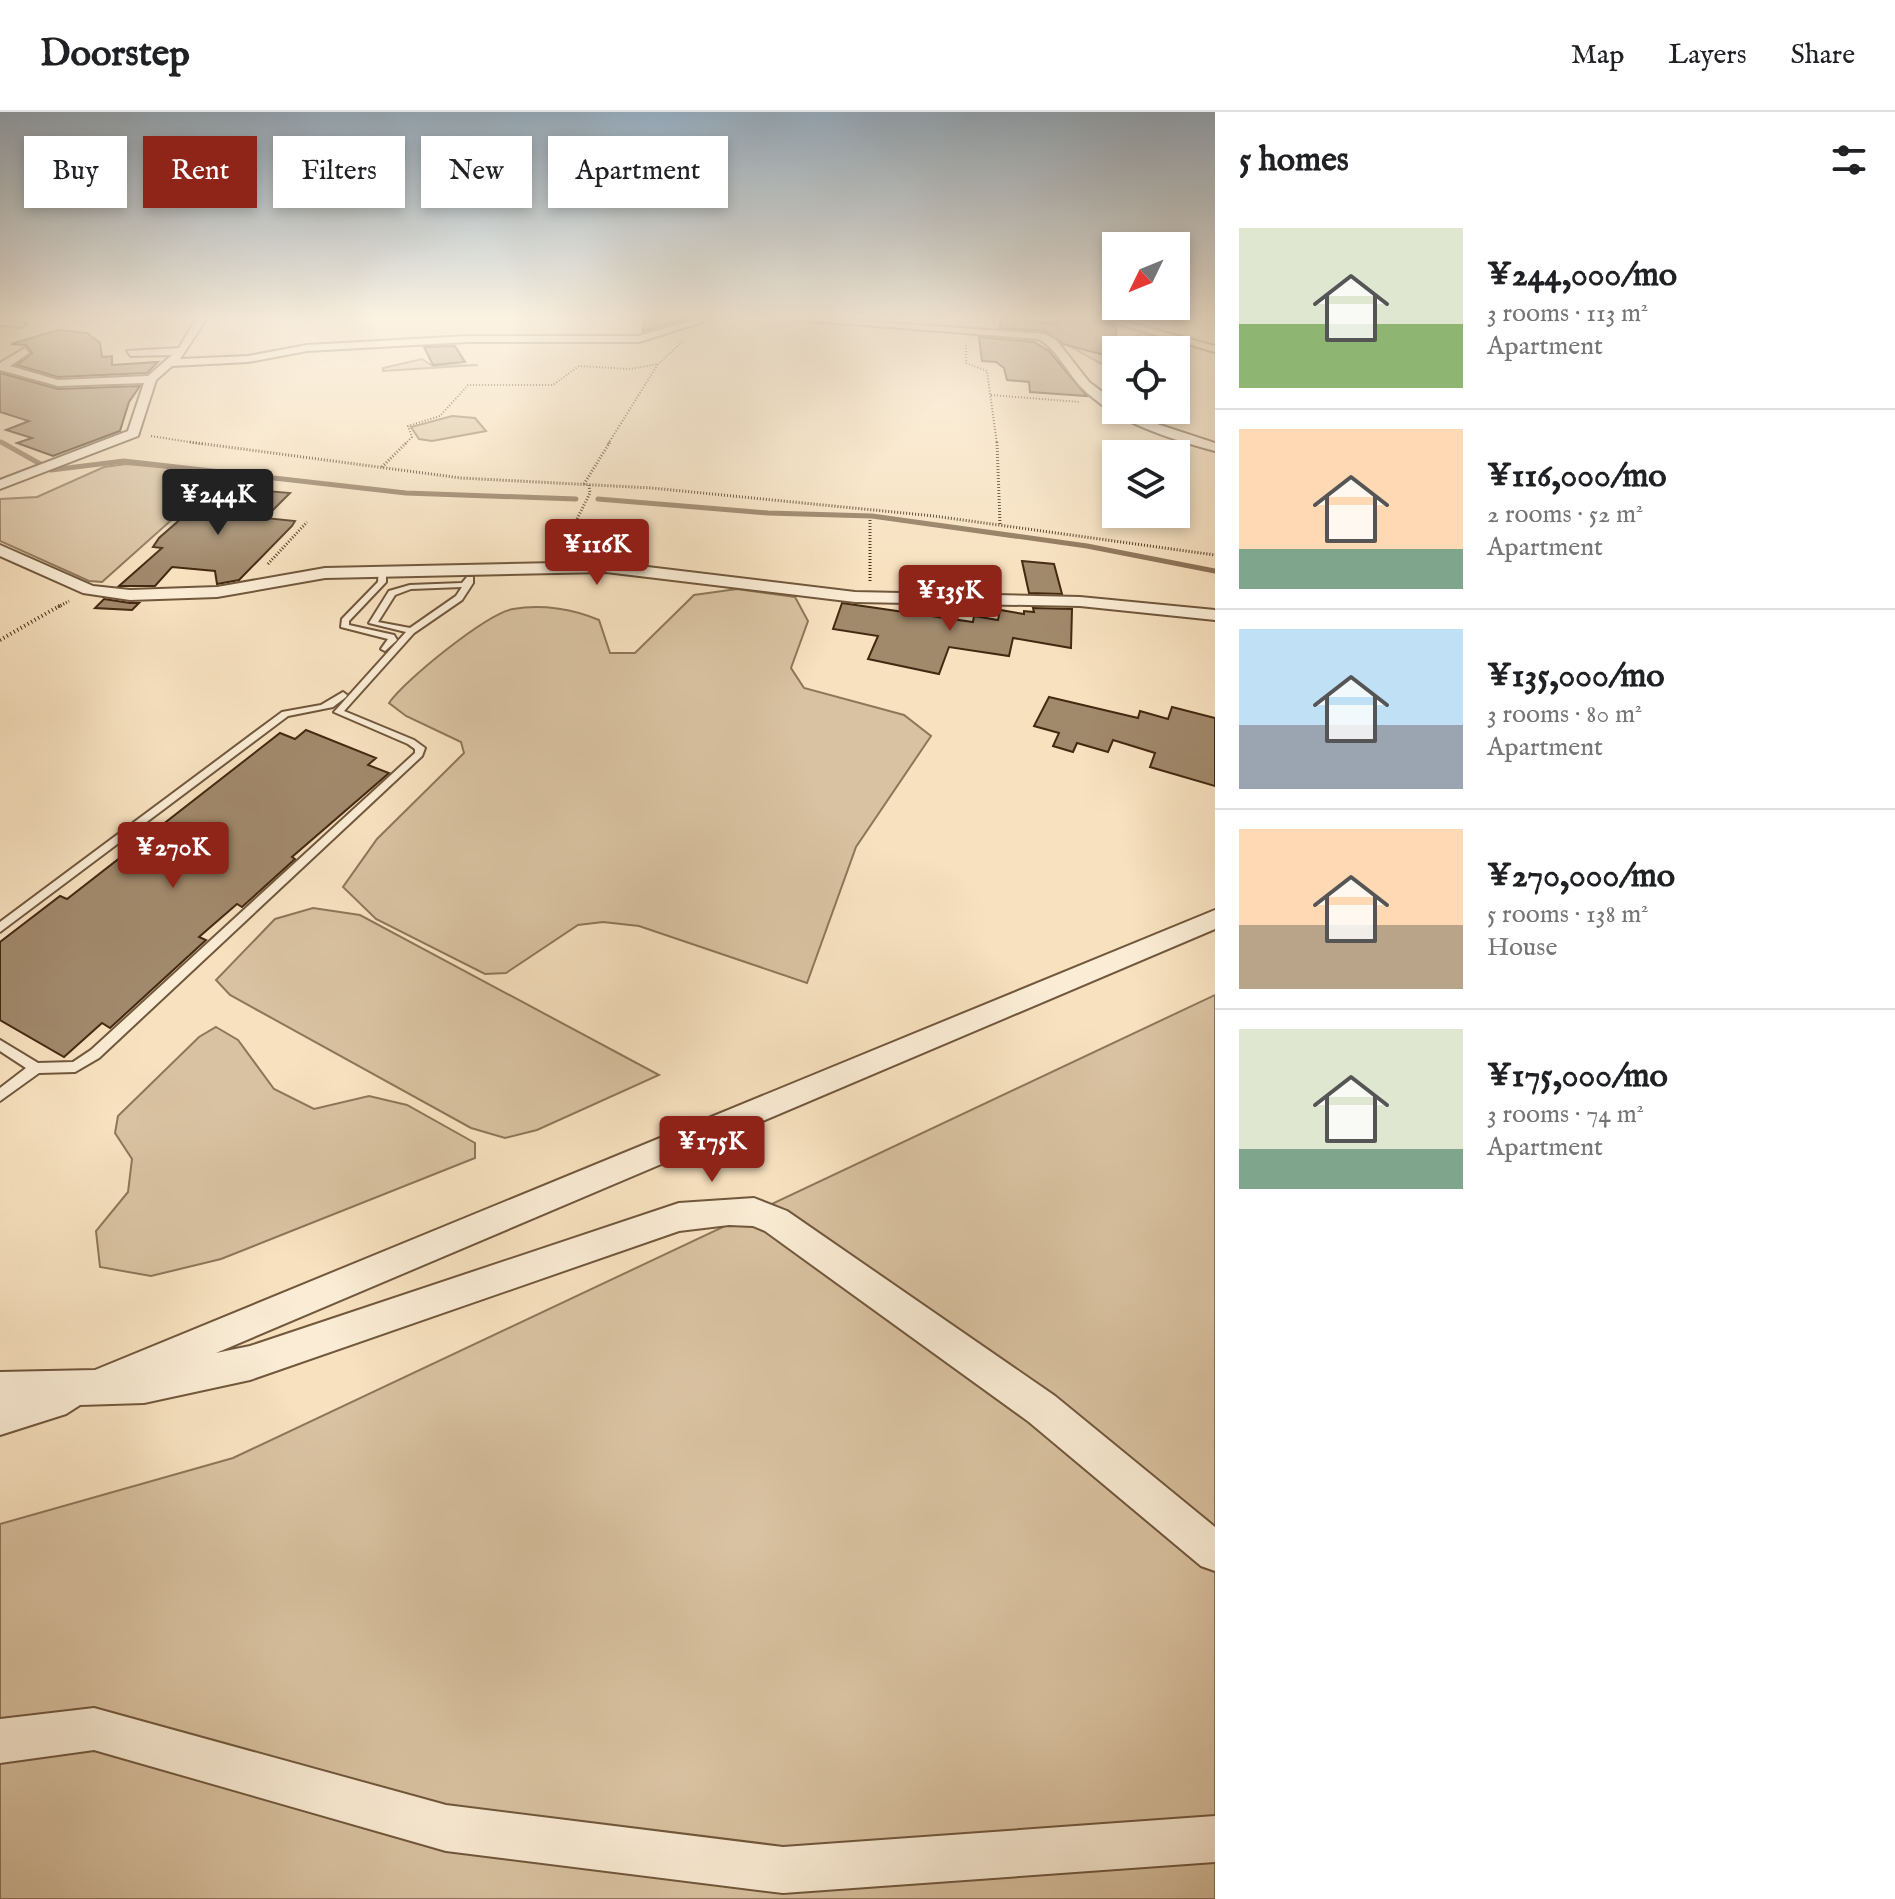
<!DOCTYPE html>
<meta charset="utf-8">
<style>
body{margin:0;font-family:"IM FELL English",serif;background:#f6f6f6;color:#202124;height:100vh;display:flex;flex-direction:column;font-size:30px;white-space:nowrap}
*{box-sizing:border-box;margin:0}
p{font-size:26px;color:#757577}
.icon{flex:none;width:44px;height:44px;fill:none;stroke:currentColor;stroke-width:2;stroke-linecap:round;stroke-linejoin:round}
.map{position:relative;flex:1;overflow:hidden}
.panel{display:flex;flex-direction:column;background:#fff;width:680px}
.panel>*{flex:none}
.hud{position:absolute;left:24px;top:24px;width:760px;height:72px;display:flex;gap:16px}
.needle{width:52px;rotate:227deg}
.buttons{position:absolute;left:1102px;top:120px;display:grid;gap:16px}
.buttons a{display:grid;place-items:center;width:88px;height:88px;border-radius:0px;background:#fff;box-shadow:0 4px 12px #0003;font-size:40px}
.price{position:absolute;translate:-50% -68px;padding:0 18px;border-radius:8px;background:#8f2418;color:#fff;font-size:26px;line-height:52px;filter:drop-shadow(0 2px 4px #0008)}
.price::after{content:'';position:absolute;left:50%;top:48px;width:24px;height:18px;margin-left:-12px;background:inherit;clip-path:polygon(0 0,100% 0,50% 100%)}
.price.selected{background:#222;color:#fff}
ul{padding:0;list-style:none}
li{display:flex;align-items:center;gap:24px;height:200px;padding:0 24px}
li+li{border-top:2px solid #e0e0e0}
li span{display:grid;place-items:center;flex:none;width:224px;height:160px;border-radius:0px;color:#555}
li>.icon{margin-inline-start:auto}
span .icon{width:96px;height:96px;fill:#fffc;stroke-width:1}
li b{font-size:34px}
h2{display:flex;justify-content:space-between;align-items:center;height:96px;padding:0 24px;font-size:34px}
.pill{padding:0 28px;border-radius:0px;background:#fff;box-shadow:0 4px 12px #0003;font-size:28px;line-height:72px}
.pill.selected{background:#8f2418;color:#fff}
header{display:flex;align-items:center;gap:48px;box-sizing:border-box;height:112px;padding:0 40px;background:#fff;border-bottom:2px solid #e0e0e0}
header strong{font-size:38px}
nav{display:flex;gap:44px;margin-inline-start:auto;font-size:28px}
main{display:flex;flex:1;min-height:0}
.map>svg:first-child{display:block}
.green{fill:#d9c2a1;stroke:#8e7659;stroke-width:2}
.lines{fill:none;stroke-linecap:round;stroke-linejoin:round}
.stream-far1{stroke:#8b7256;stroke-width:3}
.stream{stroke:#8b7256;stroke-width:5}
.building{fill:#a1896b;stroke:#442911;stroke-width:2}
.service-casing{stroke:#71573c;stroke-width:4}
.minor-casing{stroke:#71573c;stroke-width:4}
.path-far2{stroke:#442911;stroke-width:2;stroke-dasharray:1 2;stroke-linecap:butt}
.path-far1{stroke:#442911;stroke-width:3;stroke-dasharray:1 2;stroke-linecap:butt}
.path{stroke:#442911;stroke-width:4;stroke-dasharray:1 3;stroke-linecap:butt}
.service{fill:#faecd5;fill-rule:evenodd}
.minor{fill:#faecd5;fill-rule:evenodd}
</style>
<header>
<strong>Doorstep</strong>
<nav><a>Map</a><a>Layers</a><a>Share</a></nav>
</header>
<main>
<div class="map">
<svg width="1215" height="1787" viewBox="0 0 1215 1787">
<rect width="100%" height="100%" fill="#f7e1bf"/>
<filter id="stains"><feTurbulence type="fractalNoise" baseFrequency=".0025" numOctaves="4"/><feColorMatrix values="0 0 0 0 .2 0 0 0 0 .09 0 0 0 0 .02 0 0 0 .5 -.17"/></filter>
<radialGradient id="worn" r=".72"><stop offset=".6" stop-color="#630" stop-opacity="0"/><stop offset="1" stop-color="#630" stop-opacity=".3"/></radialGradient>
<g class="green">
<path d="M1054,209L1129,228L1145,219L1177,231L1157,238H1116V255L1100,251L1055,226Z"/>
<path d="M422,247L433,254L478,253L383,259V256Z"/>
<path d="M452,304L475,306L486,319L432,329L419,327L411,315Z"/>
<path d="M126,352L224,361L102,470L89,469L0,429V387L37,385L104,355Z"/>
<path d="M737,477L795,485L808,509L791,556L804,576L904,603L931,624L856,735L807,871L639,814L603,810L578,813L506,861L485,862L376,807L343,775L377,727L464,641L461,630L406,604L389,591C405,568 486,502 513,497C542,492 573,497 599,508L610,541H635L694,483Z"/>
<path d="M313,796L360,803L659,963L537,1018L505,1026L471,1016L230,883L216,868L275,807Z"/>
<path d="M1215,883V1787H0V1412L233,1346Z"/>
<path d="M216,915L238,928L274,977L314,997L369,984L407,993L475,1031V1046L221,1147L151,1164L100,1155L96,1119L128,1080L132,1047L115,1021L118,1004L199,925Z"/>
</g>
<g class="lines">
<path class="stream-far1" d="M0,330L4,332"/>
<g class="stream">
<path d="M1,330L51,358L124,349L406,381L576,387"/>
<path d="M598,387L768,401L872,404L1087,434L1215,459"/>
</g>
</g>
<g class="building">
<path d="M644,206H691L643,219Z"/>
<path d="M1001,206L1057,212L1058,206H1088L1116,215V246L1063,232L1045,219L1000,216Z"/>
<path d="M58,218L87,221L100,231L102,245L112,244V253L158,250L147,261L58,265L17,253L32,241L26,233L11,232Z"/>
<path d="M979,225L1034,230L1049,239L1087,284L1030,280L1029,270L1007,268L1004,256L996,250L982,249Z"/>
<path d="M455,234L465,250L433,253L424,235Z"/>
<path d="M0,261L58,277L140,274L129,290L120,319L53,344L17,331L32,326L6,318L29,309L0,300Z"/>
<path d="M217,375L290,381L265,406L295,409L292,414L239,468L217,472L215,459L172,455L155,474H119L162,436L153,435L159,426Z"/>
<path d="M1022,449L1054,452L1062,482L1029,481Z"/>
<path d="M104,487L130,491H139L132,498L95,496Z"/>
<path d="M842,491L973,510L974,504L998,508L1000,498L1024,502V499L1034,500L1033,496L1072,497L1071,536L1013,526L1009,544L949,535L939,562L868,547L878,524L833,517Z"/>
<path d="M1049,585L1138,606L1140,599L1168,607L1172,595L1215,606V674L1150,655L1155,641L1113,628L1108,640L1077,631L1073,640L1053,634L1059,621L1034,614Z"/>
<path d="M306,618L376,646L368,653L389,661L292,745L295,747L242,795L237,792L199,825L206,828L110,916L102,911L64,945L0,908V830L60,784L67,787L280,621L295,627Z"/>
</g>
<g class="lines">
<defs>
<g id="service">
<path d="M379,456L386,458V470L349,509V513L394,523L397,528L385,539L381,537L388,527L341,515L342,507L378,470Z"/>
<path d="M467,465H473V471L462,488L414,521L344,599L414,628L425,636L422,644L99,946L75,960L39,961L0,989V976L26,956L0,939V928L38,951L73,950L91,938L415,641V637L408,632L334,600L406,520L369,511L389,479L410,473L462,471ZM462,475L456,484L410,516L378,510L395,483L411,477Z"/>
<path d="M343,580L347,583L346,585L333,595L288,604L0,820V810L282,600L321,593Z"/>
</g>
<g id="minor">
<path d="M197,206H207L180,247L248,244L307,233L468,224H638L701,206H715L639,230H468L307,239L248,250L172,254L156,268L138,324L0,377V368L128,319L144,271L58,274L0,258V251L25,236L29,241L10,254L58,268L148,264L172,243L131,244L127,239L179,236Z"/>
<path d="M776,206H817L1045,222L1057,229L1089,270L1116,290V298H1127L1151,310L1215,331V339C1167,326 1115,310 1080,274C1066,258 1057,238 1039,227Z"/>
<path d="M1097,206H1112L1215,234V240Z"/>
<path d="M0,207L26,212L21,215L0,213Z"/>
<path d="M0,433L93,474L130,478L217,475L325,456L606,450L855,480L1080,485L1215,498V508L1080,494L855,490L606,460L325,466L217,485L130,488L83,481L0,444Z"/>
<path d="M1215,798V817L216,1241L250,1234L679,1091L754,1086L787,1099L1055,1284L1215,1415V1459L1201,1454L1029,1310L765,1119L753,1114L729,1113L679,1119L250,1268L144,1291L80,1293L66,1302L0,1323V1260L95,1258Z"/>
<path d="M94,1596L446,1693L783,1735L1215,1704V1750L783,1781L446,1739L94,1638L0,1651V1607Z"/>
</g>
</defs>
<use href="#service" class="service-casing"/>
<use href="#minor" class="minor-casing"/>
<g class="path-far2">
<path d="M72,206L80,211L184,207"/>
<path d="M966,233V251L987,259L997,332"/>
<path d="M991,283L1080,290"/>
<path d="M151,324L202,332"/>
<path d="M405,332L412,325L408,314L440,304L468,273H553L579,254L630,257L658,252"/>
<path d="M608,332L658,252L683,229"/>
</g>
<g class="path-far1">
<path d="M190,330L461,366L652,376L934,404L1215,443"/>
<path d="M997,330L1000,412"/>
<path d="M382,355L407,330"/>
<path d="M584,372L610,330"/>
<path d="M870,408V469"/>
<path d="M561,439L590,381L589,373"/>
<path d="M268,452L307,410"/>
<path d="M58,495L69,489"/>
</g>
<path class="path" d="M0,528L61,493"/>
<use href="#service" class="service"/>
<use href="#minor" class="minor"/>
</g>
<linearGradient id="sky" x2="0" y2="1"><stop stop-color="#95adc0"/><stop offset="0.45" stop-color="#fbf2e2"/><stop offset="1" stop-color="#fbf2e2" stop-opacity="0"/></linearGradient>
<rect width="1215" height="456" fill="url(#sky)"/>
<rect width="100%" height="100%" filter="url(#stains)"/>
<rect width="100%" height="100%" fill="url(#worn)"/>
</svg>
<div class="buttons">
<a><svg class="needle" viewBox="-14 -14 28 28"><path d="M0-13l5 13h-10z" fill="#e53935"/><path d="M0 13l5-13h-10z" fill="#757577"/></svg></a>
<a><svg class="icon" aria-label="locate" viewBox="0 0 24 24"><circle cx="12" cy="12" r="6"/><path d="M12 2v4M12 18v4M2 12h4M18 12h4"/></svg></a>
<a><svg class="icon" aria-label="layers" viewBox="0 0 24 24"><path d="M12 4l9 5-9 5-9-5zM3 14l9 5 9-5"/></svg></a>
</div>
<b class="price selected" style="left:218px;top:425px">¥244K</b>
<b class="price" style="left:597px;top:475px">¥116K</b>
<b class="price" style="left:950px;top:521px">¥135K</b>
<b class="price" style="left:173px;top:778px">¥270K</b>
<b class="price" style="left:712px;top:1072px">¥175K</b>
<div class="hud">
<a class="pill">Buy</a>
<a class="pill selected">Rent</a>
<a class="pill">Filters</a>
<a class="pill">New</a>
<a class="pill">Apartment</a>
</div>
</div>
<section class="panel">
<h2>5 homes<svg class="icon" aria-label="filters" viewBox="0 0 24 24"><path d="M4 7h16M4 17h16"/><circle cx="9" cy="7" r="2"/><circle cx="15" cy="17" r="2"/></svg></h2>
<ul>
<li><span style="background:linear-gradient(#dfe7d0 60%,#8fb573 0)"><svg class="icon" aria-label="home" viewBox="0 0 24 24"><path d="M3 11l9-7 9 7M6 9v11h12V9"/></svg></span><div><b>¥244,000/mo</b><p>3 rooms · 113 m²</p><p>Apartment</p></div></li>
<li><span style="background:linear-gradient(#ffd9b3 75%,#7fa58c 0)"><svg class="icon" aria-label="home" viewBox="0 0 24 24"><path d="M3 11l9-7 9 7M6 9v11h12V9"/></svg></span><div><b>¥116,000/mo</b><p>2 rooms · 52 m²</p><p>Apartment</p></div></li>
<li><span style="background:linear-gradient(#bfe0f5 60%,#9aa5b1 0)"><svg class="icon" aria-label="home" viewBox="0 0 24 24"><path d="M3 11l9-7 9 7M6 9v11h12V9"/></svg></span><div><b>¥135,000/mo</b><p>3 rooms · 80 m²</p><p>Apartment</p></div></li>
<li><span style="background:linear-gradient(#ffd9b3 60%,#b9a48a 0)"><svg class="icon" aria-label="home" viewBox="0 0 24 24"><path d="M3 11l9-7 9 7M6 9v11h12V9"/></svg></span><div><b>¥270,000/mo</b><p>5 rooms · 138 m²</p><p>House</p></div></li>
<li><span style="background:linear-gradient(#dfe7d0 75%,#7fa58c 0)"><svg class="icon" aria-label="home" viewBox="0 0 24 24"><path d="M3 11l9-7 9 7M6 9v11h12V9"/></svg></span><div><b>¥175,000/mo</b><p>3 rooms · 74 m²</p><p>Apartment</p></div></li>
</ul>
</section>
</main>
